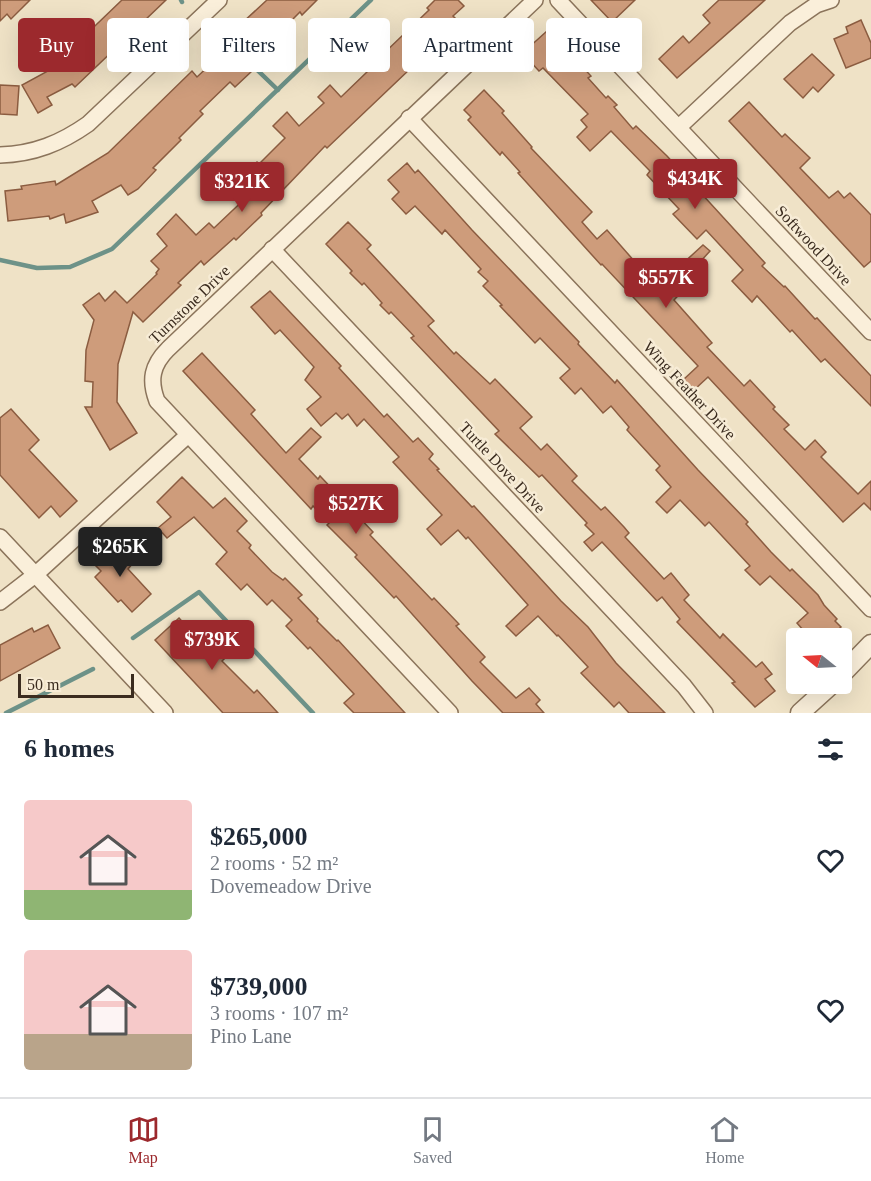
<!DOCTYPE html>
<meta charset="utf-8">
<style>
body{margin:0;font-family:"Times New Roman",serif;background:#f6f6f7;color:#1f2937;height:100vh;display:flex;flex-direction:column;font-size:22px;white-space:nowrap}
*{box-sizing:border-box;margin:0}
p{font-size:20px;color:#747a83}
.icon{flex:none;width:33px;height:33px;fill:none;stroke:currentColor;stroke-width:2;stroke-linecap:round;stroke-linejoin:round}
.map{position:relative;height:713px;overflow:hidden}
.side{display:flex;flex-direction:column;background:#fff;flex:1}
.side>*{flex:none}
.guide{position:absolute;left:18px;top:18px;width:836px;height:54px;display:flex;gap:12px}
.needle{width:39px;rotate:288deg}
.controls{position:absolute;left:786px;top:628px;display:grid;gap:12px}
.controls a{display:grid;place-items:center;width:66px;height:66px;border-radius:6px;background:#fff;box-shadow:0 6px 24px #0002;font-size:30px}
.scale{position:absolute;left:18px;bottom:15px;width:116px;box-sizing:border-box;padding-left:6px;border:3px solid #3b2c1f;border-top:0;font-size:16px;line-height:21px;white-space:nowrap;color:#3b2c1f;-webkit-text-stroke:4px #f7ecd6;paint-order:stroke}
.price{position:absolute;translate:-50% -51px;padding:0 14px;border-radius:6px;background:#9c292d;color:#fff;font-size:20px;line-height:39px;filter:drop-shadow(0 2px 3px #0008)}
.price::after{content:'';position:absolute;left:50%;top:36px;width:18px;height:14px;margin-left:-9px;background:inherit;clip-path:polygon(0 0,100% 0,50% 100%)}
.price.selected{background:#222;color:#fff}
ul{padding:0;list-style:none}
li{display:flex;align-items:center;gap:18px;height:150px;padding:0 24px}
li span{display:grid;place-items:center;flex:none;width:168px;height:120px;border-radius:6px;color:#555}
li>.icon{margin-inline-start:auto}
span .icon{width:72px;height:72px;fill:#fffc;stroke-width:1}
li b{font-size:26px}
h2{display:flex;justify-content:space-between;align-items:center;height:72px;padding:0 24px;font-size:26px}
.tag{padding:0 21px;border-radius:6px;background:#fff;box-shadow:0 6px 24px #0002;font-size:21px;line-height:54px}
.tag.selected{background:#9c292d;color:#fff}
.tab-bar{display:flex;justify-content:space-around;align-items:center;height:84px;border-top:2px solid #e0e1e3;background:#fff;font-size:16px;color:#747a83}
.tab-bar a{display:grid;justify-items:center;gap:3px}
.tab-bar .selected{color:#9c292d}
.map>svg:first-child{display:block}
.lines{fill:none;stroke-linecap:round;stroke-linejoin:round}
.stream{stroke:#6d9288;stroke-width:4.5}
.building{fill:#ce9c7b;stroke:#8b5c40;stroke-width:1.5}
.minor-casing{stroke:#8b745b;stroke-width:18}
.tertiary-casing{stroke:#8b745b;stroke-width:21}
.minor{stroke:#faefda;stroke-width:15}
.tertiary{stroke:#faefda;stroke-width:18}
.labels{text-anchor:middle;stroke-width:5;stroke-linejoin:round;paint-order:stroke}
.street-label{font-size:16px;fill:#3b2c1f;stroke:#f7ecd6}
</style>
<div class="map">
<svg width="871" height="713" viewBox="0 0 871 713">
<rect width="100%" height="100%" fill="#efe2c6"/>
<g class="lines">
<g class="stream">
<path d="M181,0L182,2"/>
<path d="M217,30L239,51"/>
<path d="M251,64L278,90"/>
<path d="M0,260L37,268L70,267L112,249L371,0"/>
<path d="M133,638L199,592L313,713"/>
<path d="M6,713L93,669"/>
</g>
</g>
<g class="building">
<path d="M0,0H30L11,19L7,14L0,21Z"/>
<path d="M122,0H166L75,87L72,84L47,97L52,105L38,113L22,85L48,71Z"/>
<path d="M267,0H317L302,15L300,12L280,32L285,37L252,71L235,87L230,82L200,111L203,114L179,138L181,140L153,168L156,170L138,189L128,195L121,185L92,201L98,212L66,223L64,214L50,219L49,216L8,221L5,191L22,189L21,186L55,181L56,185L108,153L192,71L197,77L215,60L211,55L223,44L231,53L251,32L242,23Z"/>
<path d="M435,0H458L464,6L453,16L456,19L408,65L411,68L327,148L325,146L261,213L262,215L236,240L234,238L204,265L201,261L178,283L181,285L143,322L133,312L118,364L117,402L137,433L110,450L85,407H92L93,382L85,381L86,350L94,320L83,305L99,293L105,301L115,291L127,303L157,274L156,273L159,269L151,261L167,246L157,234L176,214L196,235L209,223L214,228L252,192L249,189L256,182L246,173L257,162L259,164L285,138L273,126L287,112L299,126L324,103L318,97L330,85L341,97L368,71L361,64L374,52L379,58L429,10L427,8Z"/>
<path d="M591,0H635L612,22Z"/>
<path d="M719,0H765L677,78L659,59L683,36L689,43L710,23L703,15Z"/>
<path d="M861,20L871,43V58L846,68L834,39L848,33L846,27Z"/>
<path d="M547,31L577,64L578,62L591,76L588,78L606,98L608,96L617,105L614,107L633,129L636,126L667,156L765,263L762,266L784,287L785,286L815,319L817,318L871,376V406L825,359L821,362L792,330L790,332L757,296L752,302L732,281L743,270L706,230L697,239L673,214L679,209L647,175L650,171L611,131L590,151L577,137L587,127L581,120L588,114L543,68L539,71L527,58L531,54L527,49Z"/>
<path d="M812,54L834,75L818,92L813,87L803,98L784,79Z"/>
<path d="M0,85L19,86L17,115L0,114Z"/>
<path d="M484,90L504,111L502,113L532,147L531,148L592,212L582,222L597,239L607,230L657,287L703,245L710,251L690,273L695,278L674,300L712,343L707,347L744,386L750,380L775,407L773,409L789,425L784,429L805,450L815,440L826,452L821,457L858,494L871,481V510L864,503L843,522L708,377L693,391L683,380L698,366L602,264L601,265L518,173L520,172L502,152L500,155L468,120L471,117L464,110Z"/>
<path d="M749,102L782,137L785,134L810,158L800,168L829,198L838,191L844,198L850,193L871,215V261L864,267L729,121Z"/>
<path d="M407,163L415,173L418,170L472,230L579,342L578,344L615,383L617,380L698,470L748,522L746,524L771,552L790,571L792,569L818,595L824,605L837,619L835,621L841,627L828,639H811L797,623L808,613L770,576L760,585L745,570L750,566L709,522L705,526L680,500L667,513L656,502L671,487L656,470L660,466L627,430L629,427L611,406L603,413L581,388L575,394L560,378L570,369L540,338L535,343L500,306L502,305L483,286L488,281L478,272L481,269L445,230L442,234L415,206L406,214L392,199L399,192L388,180Z"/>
<path d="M348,222L371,245L367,249L434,321L428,326L454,354L456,352L490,384L495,379L532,417L520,428L541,450L547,444L577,476L572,481L601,510L605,507L624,527L629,533L625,537L664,579L671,573L689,595L684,600L720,638L723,634L756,667L762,662L772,674L765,679L775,691L755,707L732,683L735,682L677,622L680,619L662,597L657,601L602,542L592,551L584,542L594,534L585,525L587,523L542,475L539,477L495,434L499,431L411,338L414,336L391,312L389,314L380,305L382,303L364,283L362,285L350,273L352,271L326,244Z"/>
<path d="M270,291L341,366L339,368L384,417L387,414L413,442L418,438L433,454L429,459L439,469L437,470L472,507L474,506L561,601L588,627L616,663L665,713H629L619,702L614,707L581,673L588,667L558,635L557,636L538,616L516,636L506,626L528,605L468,537L466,539L458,530L441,545L427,529L442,515L393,462L399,457L364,419L357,426L348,414L342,419L336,413L321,426L307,409L321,397L305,380L314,367L280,330L275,334L251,307Z"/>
<path d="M202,353L255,410L251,414L286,453L311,428L321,437L299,459L318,479L320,476L373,532L370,535L432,600L434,598L459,624L456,626L485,657L480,662L516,698L529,688L540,700L536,704L544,713H503L472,681L396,596L394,598L355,557L357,555L327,525L329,523L313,506L311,509L183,371Z"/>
<path d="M11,409L39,440L29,450L77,501L60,517L51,506L39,518L0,475V418Z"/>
<path d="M182,477L213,508L225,498L247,521L237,531L251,545L249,548L272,572L283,580L285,578L302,595L298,598L318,619L317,621L337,641L338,640L405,713H354L344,703L354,694L310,647L308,649L286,626L292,620L272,600L267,605L247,584L241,590L216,564L227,552L194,517L167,538L158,528L171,517L157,502Z"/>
<path d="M112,542L133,563L128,569L151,594L132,612L121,600L118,602L95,577L101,571L92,562Z"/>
<path d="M179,618L204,646L206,644L211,650L228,634L239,645L222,661L254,693L257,690L278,713H223L155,640Z"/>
<path d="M48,625L60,648L0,681V645L32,628L34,632Z"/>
</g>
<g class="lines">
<defs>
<g id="minor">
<path d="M558,0L871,332"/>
<path d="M409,118L871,609"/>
<path d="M679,127L790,23L816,5L831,0"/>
<path d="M0,155C34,154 61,143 88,124L219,0"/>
<path d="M272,249L684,686L705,713"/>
<path d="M0,537L165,713"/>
<path d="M0,602L35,575L188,435"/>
<path d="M450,713L157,401C149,380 152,365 168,349L535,0"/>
</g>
<g id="tertiary">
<path d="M842,674L871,644"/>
<path d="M800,713L832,684"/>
</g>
</defs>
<use href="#minor" class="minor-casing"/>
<use href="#tertiary" class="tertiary-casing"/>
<use href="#minor" class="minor"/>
<use href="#tertiary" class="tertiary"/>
</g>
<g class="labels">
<g class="street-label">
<text transform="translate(814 245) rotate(47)" y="6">Softwood Drive</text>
<text transform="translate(189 304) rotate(-44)" y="6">Turnstone Drive</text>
<text transform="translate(690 390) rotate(47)" y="6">Wing Feather Drive</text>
<text transform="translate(503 467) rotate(47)" y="6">Turtle Dove Drive</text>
</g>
</g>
</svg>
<div class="controls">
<a><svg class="needle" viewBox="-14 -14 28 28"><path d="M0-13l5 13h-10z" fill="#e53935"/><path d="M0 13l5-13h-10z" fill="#747a83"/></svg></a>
</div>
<div class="scale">50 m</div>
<b class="price" style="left:695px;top:210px">$434K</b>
<b class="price" style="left:242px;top:213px">$321K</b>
<b class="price" style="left:666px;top:309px">$557K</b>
<b class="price" style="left:356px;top:535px">$527K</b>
<b class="price selected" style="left:120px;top:578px">$265K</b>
<b class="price" style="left:212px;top:671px">$739K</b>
<div class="guide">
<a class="tag selected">Buy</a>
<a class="tag">Rent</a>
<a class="tag">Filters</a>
<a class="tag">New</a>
<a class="tag">Apartment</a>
<a class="tag">House</a>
</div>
</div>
<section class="side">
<h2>6 homes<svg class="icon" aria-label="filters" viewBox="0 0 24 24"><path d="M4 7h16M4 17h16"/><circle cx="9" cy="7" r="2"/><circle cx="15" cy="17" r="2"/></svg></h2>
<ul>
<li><span style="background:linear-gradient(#f6c9c9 75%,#8fb573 0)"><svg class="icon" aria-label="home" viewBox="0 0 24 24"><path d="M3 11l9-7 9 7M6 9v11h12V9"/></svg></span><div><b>$265,000</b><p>2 rooms · 52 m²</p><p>Dovemeadow Drive</p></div><svg class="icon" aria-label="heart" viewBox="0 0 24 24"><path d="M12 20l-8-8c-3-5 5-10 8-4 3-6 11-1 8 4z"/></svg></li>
<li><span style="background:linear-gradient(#f6c9c9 70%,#b9a48a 0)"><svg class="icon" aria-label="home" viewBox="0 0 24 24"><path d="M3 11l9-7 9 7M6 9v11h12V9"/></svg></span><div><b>$739,000</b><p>3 rooms · 107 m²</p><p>Pino Lane</p></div><svg class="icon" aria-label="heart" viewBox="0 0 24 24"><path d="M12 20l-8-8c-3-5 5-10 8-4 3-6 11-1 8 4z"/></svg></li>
</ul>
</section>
<nav class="tab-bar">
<a class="selected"><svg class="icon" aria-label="map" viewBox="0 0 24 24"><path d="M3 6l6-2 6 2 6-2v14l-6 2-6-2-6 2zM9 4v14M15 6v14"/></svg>Map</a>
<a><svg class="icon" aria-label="saved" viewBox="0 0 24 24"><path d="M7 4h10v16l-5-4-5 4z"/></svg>Saved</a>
<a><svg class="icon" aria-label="home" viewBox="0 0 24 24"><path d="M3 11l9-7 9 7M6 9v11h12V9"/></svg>Home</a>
</nav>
